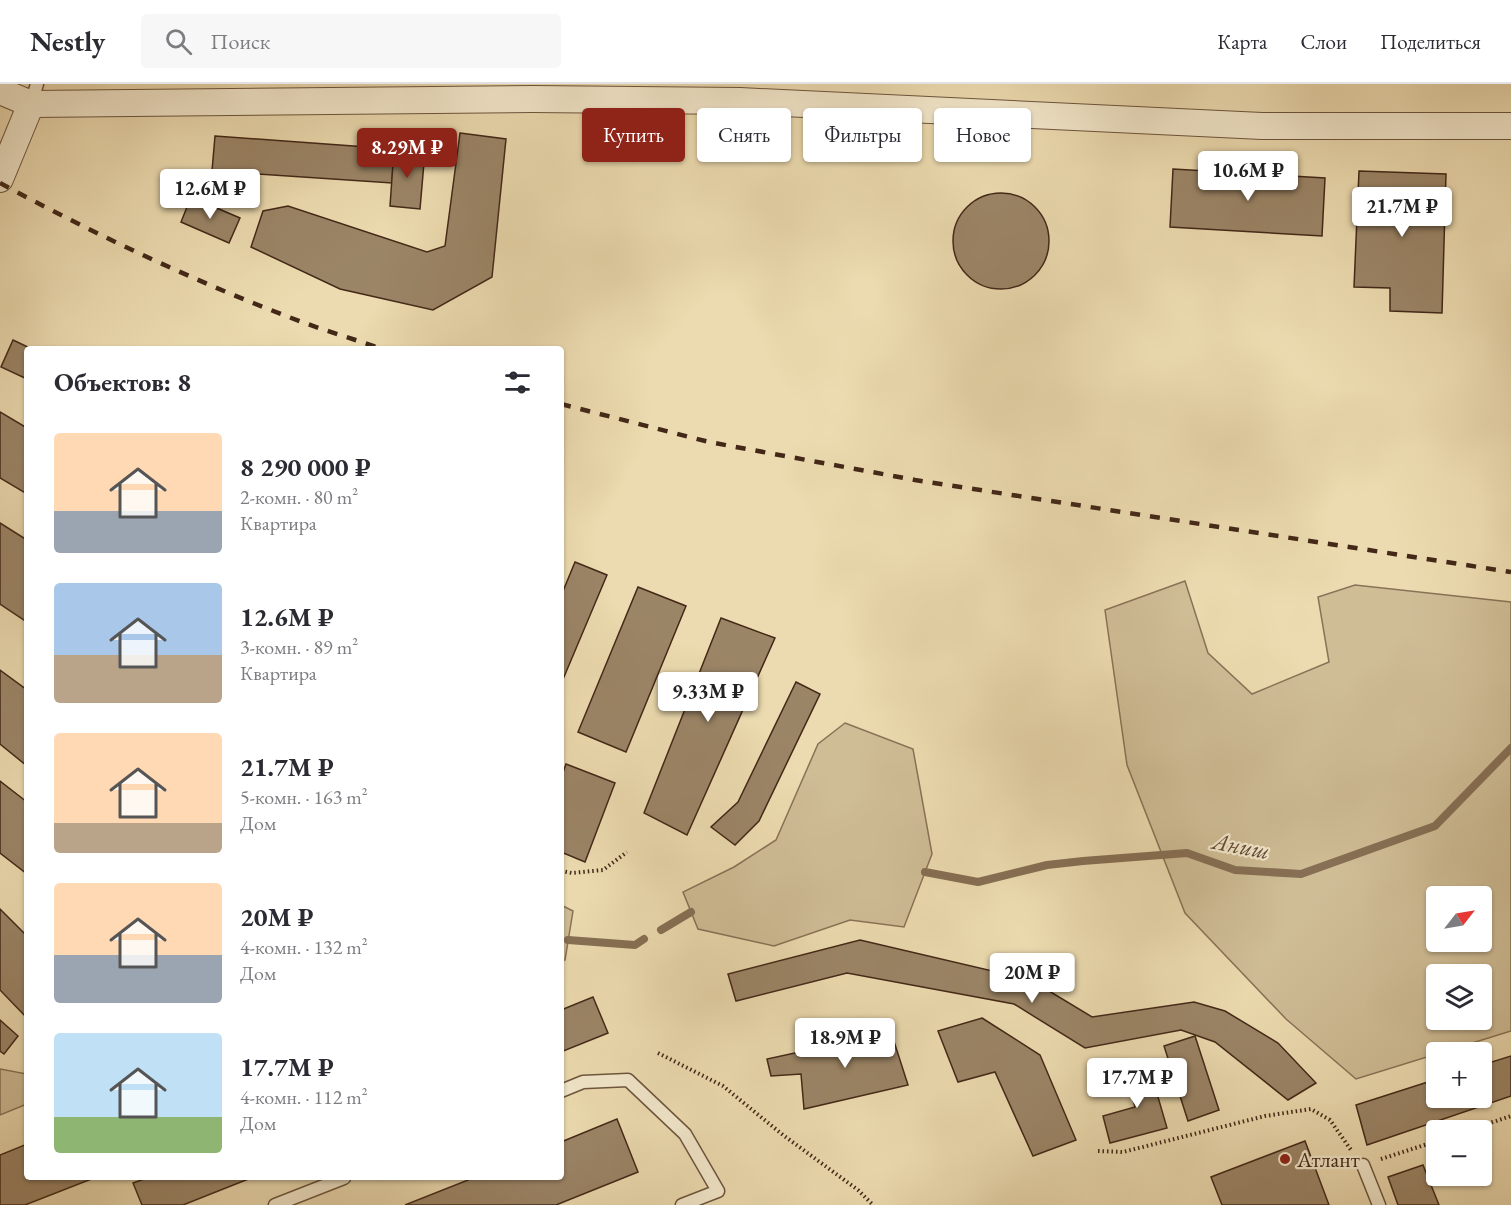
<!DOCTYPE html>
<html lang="ru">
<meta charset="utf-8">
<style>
body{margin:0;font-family:"EB Garamond",serif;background:#f7f7f7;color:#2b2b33;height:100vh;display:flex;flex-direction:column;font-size:22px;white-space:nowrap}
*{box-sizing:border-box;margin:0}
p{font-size:20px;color:#7c7c81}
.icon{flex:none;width:33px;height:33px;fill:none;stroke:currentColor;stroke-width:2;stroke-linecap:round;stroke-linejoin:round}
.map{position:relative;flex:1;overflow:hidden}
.side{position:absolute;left:24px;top:262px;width:540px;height:834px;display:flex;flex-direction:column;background:#fff;border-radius:6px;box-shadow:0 2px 4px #0004}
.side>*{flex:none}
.hud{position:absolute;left:582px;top:24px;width:570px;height:54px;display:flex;gap:12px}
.needle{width:39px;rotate:59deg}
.fabs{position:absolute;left:1426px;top:802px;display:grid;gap:12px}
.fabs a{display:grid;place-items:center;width:66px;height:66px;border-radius:6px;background:#fff;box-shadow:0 2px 4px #0004;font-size:30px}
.price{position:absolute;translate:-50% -51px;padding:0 14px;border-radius:6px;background:#fff;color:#222;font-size:20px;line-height:39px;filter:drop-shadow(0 2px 3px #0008)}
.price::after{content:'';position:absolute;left:50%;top:36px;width:18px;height:14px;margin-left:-9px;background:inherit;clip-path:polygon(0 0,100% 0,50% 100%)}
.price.on{background:#8f2418;color:#fff}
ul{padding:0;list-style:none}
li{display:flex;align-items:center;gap:18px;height:150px;padding:0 30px}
li span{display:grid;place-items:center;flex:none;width:168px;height:120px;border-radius:6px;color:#555}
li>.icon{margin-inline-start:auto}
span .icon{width:72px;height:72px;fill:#fffc;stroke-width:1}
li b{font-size:26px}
h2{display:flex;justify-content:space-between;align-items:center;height:72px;padding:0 30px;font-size:26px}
.chip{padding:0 21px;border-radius:6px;background:#fff;box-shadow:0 2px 4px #0004;font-size:21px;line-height:54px}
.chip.on{background:#8f2418;color:#fff}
header{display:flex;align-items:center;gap:36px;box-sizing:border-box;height:84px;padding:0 30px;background:#fff;border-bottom:2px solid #e1e1e2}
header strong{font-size:28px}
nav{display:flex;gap:33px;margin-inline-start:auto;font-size:21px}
.search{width:420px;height:54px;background:#f7f7f7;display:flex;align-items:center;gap:15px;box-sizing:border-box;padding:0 21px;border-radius:6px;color:#7c7c81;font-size:22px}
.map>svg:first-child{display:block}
.green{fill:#cfbd96;stroke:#897257;stroke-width:1.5;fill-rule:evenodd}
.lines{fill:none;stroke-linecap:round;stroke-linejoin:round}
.stream{stroke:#866f54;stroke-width:8}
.building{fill:#9b8567;stroke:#432818;stroke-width:1.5}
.service-casing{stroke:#6d553e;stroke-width:15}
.minor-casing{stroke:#6d553e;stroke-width:28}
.path{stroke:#432818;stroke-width:4;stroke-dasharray:1.5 3;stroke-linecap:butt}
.service{stroke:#f3e8cc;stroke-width:12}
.minor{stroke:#f3e8cc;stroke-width:26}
.rail{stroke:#432818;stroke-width:4.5;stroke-dasharray:10 10;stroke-linecap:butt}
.poi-dot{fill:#8f2418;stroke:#f3e8cc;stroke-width:2}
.labels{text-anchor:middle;stroke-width:4.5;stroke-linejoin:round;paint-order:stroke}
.poi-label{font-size:22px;fill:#432818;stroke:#f3e8cc;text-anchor:start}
.water-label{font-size:24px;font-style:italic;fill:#654b36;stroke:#f3e8cc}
</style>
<header>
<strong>Nestly</strong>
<div class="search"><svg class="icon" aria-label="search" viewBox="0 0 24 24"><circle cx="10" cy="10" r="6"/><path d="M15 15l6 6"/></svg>Поиск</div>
<nav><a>Карта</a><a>Слои</a><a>Поделиться</a></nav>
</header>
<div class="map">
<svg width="1511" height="1121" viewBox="0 0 1511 1121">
<rect width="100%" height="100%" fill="#ecdbb0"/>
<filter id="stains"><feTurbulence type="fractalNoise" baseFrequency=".00333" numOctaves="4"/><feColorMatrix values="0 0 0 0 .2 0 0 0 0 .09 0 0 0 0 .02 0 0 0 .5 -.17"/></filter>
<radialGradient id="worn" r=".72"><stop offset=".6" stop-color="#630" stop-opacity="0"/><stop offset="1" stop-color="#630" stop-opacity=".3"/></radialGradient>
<g class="green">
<path d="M1185,497L1208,569L1252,610L1329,578L1318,513L1355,501L1511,518V947L1356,995L1286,935L1185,829L1127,681L1105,526ZM1437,813H1482V858H1437ZM1437,891H1482V936H1437Z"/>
<path d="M845,639L913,665L932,770L904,843L850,836L774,862L698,845L683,808L734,783L776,756L818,660Z"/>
<path d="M561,821L573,827L565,876L561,877Z"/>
<path d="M0,985L27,990V1020L0,1031Z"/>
</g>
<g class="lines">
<g class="stream">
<path d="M925,788L978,798L1047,781L1083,777L1187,769L1235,786L1301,790L1435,742L1511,664"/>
<path d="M661,846L691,828"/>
<path d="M568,856L635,861L644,855"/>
</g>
</g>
<g class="building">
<path d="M460,49L506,55L492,193L433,226L340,205L251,163L263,127L288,122L427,168L445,162Z"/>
<path d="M215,52L394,65L392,99L212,87Z"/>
<path d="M394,65L425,67L420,125L390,122Z"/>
<path d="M1173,85L1325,94L1322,152L1170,143Z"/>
<path d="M1359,87L1446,90L1442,229L1390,227V204L1354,203Z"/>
<circle cx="1001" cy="157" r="48"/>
<path d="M191,113L240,134L229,159L181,138Z"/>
<path d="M13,256L34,266H27V295L1,283Z"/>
<path d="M0,328L27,344V410L0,394Z"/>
<path d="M0,439L27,456V538L0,520Z"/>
<path d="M575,478L607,491L561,600V512Z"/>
<path d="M638,503L686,522L626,668L578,648Z"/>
<path d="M721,534L775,554L687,751L644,729Z"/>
<path d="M0,586L27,606V682L0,660Z"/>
<path d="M796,598L820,610L759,737L735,761L711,743L738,718Z"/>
<path d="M566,680L615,699L585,778L561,768V694Z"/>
<path d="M0,697L27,718V790L0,769Z"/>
<path d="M0,825L27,852V934L0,906Z"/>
<path d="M860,856L1031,896L1092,933L1194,918L1225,927L1278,959L1316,999L1288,1016L1215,958L1181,946L1085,964L1014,920L847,889L736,917L728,890Z"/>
<path d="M593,913L608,949L561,968V926Z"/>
<path d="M982,934L1040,971L1076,1056L1033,1072L995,988L958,998L938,947Z"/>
<path d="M0,936L18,952L4,970L0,967Z"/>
<path d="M889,942L908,1001L804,1025L801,990L771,992L767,975L827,962Z"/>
<path d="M1195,952L1219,1026L1188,1037L1164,962Z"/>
<path d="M1511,972V1012L1367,1061L1356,1021L1437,995V1014H1482V981Z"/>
<path d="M1149,982L1167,1044L1110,1059L1103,1032L1135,1023L1125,988Z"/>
<path d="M617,1035L638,1088L556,1121H405L473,1094H561V1058Z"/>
<path d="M1305,1057L1329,1121H1222L1211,1093Z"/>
<path d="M27,1060V1094H94L25,1121H0V1071Z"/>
<path d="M1423,1081L1439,1121H1398L1388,1093Z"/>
<path d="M147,1094H251L183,1121H142L133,1099Z"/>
</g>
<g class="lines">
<defs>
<g id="service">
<path d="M31,20L37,0"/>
<path d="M561,1007L583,998L628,996L685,1050L718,1107L682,1121"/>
<path d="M1363,1081L1379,1121"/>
<path d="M275,1121L344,1094"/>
</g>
<g id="minor">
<path d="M0,7L31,20L533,15L740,17L1262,42H1511"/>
<path d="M0,95L31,20"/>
</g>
</defs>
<use href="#service" class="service-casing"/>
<use href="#minor" class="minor-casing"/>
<g class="path">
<path d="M561,787L572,789L603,786L627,768"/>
<path d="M658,969L723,1002L783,1051L858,1106L873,1121"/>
<path d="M1466,1047L1511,1032"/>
<path d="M1098,1067L1123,1068L1265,1032L1311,1025L1330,1036L1351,1066"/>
<path d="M1381,1075L1437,1057"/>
</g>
<use href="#service" class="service"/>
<use href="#minor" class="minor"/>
<g class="rail">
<path d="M0,99C98,152 198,199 302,238C329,248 357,256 385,266"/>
<path d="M561,320L709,358L915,396L1511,488"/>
</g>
</g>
<circle class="poi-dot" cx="1285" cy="1075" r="6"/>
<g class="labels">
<g class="poi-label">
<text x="1297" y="1083">Атлант</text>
</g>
<g class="water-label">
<text transform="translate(1241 762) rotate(11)" y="8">Аниш</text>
</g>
</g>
<rect width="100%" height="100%" filter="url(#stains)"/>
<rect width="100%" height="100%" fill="url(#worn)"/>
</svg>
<div class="fabs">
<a><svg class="needle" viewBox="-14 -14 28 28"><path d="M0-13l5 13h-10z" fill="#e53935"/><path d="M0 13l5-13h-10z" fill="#7c7c81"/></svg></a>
<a><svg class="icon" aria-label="layers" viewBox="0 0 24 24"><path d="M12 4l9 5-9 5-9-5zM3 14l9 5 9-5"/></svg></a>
<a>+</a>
<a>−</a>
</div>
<b class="price on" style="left:407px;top:95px">8.29M ₽</b>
<b class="price" style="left:1248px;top:118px">10.6M ₽</b>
<b class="price" style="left:210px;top:136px">12.6M ₽</b>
<b class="price" style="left:1402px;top:154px">21.7M ₽</b>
<b class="price" style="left:708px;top:639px">9.33M ₽</b>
<b class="price" style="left:1032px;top:920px">20M ₽</b>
<b class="price" style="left:845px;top:985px">18.9M ₽</b>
<b class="price" style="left:1137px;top:1025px">17.7M ₽</b>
<div class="hud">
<a class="chip on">Купить</a>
<a class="chip">Снять</a>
<a class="chip">Фильтры</a>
<a class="chip">Новое</a>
</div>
<section class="side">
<h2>Объектов: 8<svg class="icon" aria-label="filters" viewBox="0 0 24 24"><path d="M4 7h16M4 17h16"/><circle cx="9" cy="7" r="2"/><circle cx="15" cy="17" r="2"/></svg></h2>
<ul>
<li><span style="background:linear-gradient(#ffd9b3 65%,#9aa5b1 0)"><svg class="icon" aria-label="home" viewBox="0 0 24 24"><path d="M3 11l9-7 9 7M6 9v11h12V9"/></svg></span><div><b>8 290 000 ₽</b><p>2-комн. · 80 m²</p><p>Квартира</p></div></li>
<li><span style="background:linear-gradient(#a9c7e8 60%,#b9a48a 0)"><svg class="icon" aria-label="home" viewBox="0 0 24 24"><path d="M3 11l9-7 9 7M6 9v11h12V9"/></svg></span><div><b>12.6M ₽</b><p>3-комн. · 89 m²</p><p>Квартира</p></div></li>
<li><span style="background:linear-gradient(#ffd9b3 75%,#b9a48a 0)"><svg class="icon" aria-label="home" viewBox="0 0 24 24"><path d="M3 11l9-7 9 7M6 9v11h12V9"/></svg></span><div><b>21.7M ₽</b><p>5-комн. · 163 m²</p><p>Дом</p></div></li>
<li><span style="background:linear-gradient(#ffd9b3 60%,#9aa5b1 0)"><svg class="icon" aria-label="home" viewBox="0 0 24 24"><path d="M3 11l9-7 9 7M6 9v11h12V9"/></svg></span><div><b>20M ₽</b><p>4-комн. · 132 m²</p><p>Дом</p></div></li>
<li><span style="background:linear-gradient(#bfe0f5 70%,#8fb573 0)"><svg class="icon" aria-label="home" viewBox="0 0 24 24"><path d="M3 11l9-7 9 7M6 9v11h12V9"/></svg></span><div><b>17.7M ₽</b><p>4-комн. · 112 m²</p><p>Дом</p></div></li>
</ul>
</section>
</div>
